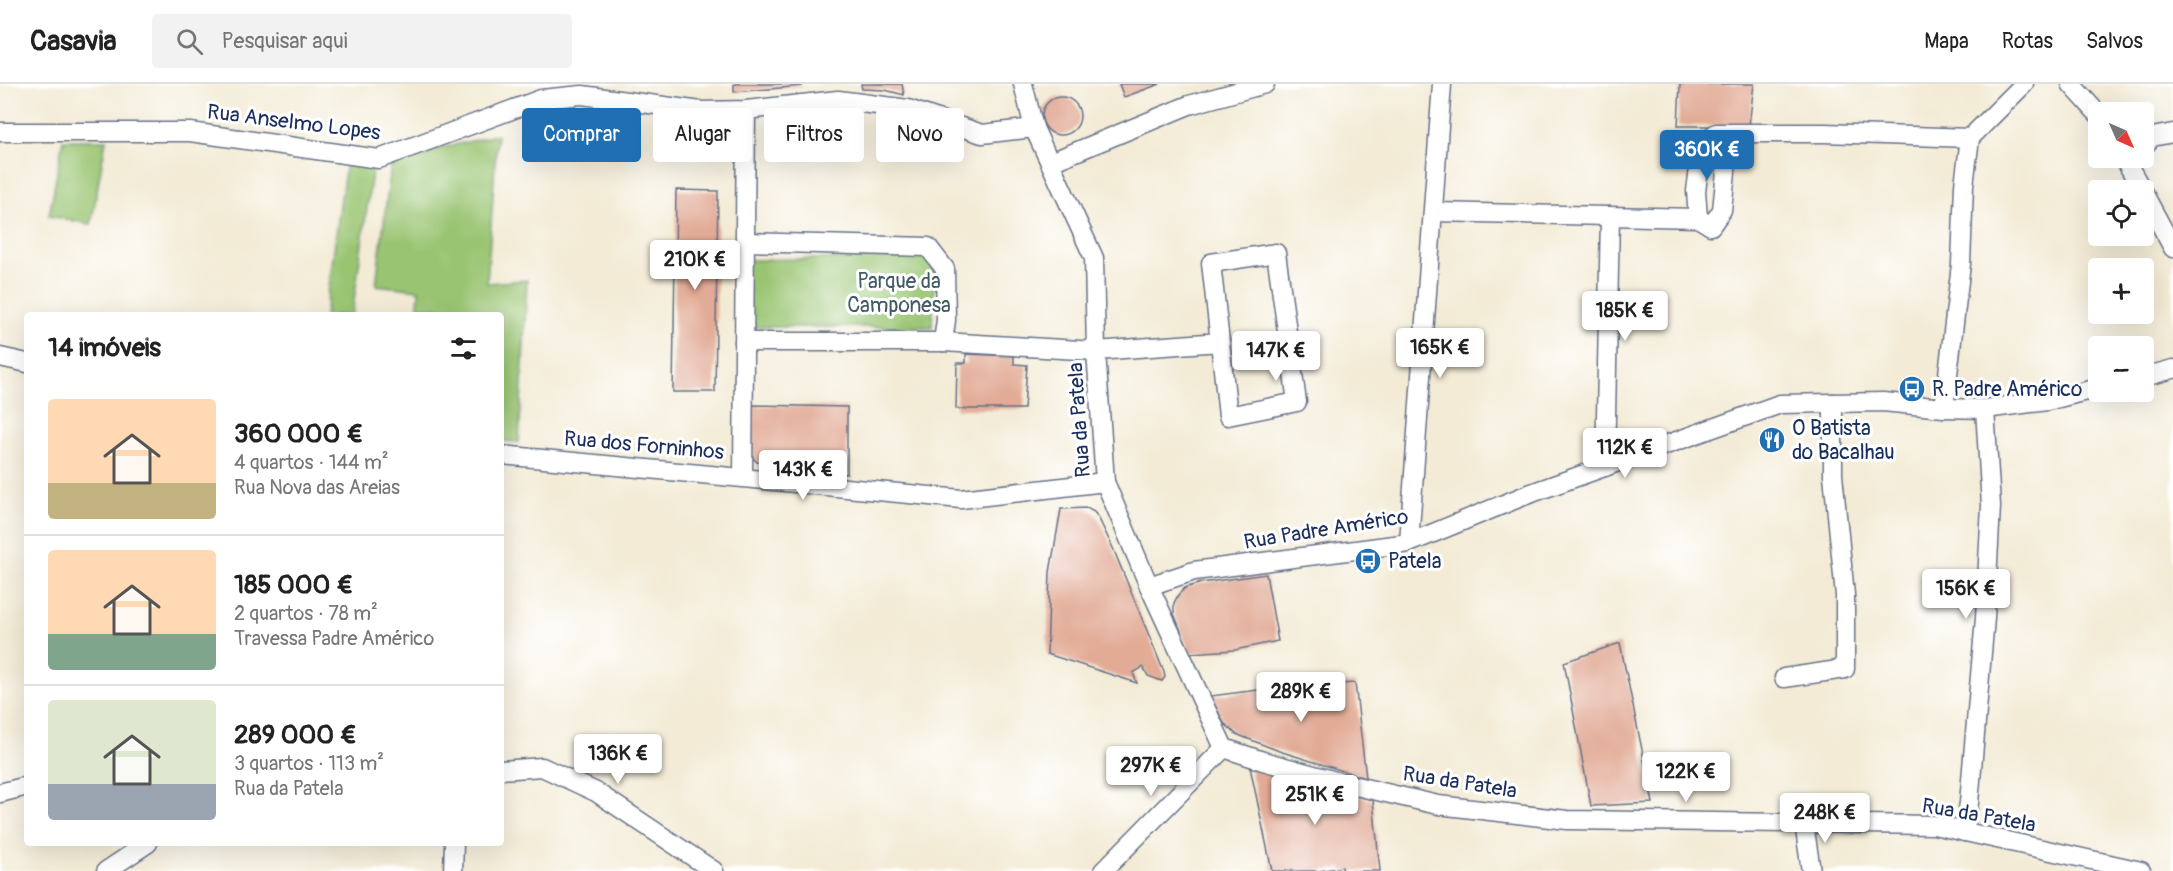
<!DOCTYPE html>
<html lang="pt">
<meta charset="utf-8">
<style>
body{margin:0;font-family:Pangolin,sans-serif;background:#f2f2f2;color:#222;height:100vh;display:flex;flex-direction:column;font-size:22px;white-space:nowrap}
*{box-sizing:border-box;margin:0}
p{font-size:20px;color:#767676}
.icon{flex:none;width:33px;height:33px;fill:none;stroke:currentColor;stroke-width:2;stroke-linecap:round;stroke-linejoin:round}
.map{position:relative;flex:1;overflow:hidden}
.panel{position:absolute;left:24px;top:228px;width:480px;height:534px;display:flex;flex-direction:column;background:#fff;border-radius:6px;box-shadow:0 6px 24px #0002}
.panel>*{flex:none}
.guide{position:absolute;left:522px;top:24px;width:570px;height:54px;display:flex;gap:12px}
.needle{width:39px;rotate:135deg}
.fabs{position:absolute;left:2088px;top:18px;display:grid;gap:12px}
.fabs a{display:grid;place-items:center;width:66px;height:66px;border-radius:6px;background:#fff;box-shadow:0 6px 24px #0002;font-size:30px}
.price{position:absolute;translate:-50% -51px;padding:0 14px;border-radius:6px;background:#fff;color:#222;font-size:20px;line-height:39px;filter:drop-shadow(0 2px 3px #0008)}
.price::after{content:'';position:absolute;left:50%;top:36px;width:18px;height:14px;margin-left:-9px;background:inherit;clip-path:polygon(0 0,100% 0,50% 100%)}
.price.selected{background:#1f6fb2;color:#fff}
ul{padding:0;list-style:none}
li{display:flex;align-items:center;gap:18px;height:150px;padding:0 24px}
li+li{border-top:2px solid #e0e0e0}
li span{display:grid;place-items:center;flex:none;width:168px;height:120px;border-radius:6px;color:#555}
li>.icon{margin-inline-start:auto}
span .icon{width:72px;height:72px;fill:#fffc;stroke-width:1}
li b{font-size:26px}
h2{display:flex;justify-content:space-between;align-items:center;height:72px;padding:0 24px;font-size:26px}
.tag{padding:0 21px;border-radius:6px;background:#fff;box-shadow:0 6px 24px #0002;font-size:21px;line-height:54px}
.tag.selected{background:#1f6fb2;color:#fff}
header{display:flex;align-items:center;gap:36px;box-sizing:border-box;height:84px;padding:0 30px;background:#fff;border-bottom:2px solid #e0e0e0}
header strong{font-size:28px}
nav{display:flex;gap:33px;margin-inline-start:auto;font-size:21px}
.search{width:420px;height:54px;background:#f2f2f2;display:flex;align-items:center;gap:15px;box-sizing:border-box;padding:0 21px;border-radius:6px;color:#767676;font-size:22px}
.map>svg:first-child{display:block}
.green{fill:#99c471;stroke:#5a7a68;stroke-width:1.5}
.building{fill:#e2ab96}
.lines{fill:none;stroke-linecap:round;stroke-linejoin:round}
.street-casing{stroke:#677188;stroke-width:21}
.street{stroke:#fff;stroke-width:18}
.labels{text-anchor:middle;stroke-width:6;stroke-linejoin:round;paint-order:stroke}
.street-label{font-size:21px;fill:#1b2f5e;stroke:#fff}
.park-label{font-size:21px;fill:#415c64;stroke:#fff}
.poi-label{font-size:21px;fill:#1b2f5e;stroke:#fff;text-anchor:start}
</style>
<header>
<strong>Casavia</strong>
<div class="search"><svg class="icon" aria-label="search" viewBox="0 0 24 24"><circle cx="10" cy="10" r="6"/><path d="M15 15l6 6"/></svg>Pesquisar aqui</div>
<nav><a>Mapa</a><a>Rotas</a><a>Salvos</a></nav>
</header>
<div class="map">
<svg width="2173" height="787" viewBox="0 0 2173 787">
<rect width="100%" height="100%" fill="#fff"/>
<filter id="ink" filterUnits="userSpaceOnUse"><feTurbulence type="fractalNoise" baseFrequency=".0167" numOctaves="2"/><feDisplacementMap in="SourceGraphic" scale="12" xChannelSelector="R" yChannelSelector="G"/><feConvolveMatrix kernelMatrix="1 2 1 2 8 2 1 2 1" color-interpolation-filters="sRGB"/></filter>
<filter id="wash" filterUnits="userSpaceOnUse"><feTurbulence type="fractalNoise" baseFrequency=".008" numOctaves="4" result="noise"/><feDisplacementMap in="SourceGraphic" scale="24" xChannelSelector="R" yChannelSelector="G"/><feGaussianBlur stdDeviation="1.35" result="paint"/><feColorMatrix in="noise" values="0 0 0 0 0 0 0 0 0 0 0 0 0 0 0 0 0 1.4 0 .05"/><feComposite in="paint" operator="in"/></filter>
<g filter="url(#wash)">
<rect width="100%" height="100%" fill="#f3ebd5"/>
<g class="green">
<path d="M497,51L487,199L527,196L519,358L501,357V231H485V228L418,223L419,206L376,201L391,81L416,75L437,65Z"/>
<path d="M63,56H106L91,140L49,132Z"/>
<path d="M346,78L373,81L352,231H325Z"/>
<path d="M924,173L935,183L932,243H744L745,176Z"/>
</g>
<g id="blocks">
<g class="building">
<path d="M734,0H802V2L734,8Z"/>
<path d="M861,0H902L904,11L885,6L862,5Z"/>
<path d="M1119,0H1160L1124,13Z"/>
<path d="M1680,0H1754L1749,42H1678Z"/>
<circle cx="1061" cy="32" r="19"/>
<path d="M676,106L718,107L715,308H673Z"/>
<path d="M966,270L1014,272V280L1027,281L1024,325H956L957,279H966Z"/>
<path d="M753,321L847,323V390L824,388V382L798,379V385L757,378L753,374L751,366Z"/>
<path d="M1087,424L1094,428L1098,433L1113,464L1164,588L1165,593L1162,597L1148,592L1143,583L1133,589L1137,599L1047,570L1050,488L1061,425Z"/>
<path d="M1266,490L1278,557L1235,566L1190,569L1174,530V519L1178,511L1185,504L1201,499Z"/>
<path d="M1620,559L1653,719L1591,722L1564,578Z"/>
<path d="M1355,599L1366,694L1279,667L1236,650L1224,639L1210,612L1274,604Z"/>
<path d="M1250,683L1373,716L1380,787H1343L1342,783L1319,787H1272Z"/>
</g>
</g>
</g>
<g filter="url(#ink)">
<use href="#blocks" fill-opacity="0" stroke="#677188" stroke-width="1.5"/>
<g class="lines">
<defs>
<g id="street">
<path d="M1023,0L1034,44L1094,174L1096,267L1105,398L1149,502L1224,664L1263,677L1343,699L1438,721L1567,736L1934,741L2141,787"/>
<path d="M2071,0L2098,30"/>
<path d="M0,48H190L379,75L541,15L582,11L701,27L746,26L838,16L908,25L982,50L1034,44"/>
<path d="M2144,62L2152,53L2173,49"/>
<path d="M2124,74L2142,106"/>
<path d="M1051,78L1189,21L1265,0"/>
<path d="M2144,110L2173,164"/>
<path d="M1434,128L1698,134L1696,107L1702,61L1716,49H1824L1970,54"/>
<path d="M1698,134L1711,142L1722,126L1727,78V50"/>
<path d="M746,158L928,163L945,185L946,236L943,258"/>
<path d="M744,258H943L1096,267L1220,258L1228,332L1297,318L1276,169L1211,179L1220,258"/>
<path d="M0,273L27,279"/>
<path d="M2144,293L2173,285"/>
<path d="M1944,324L1961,180L1964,101L1970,54L2024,0"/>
<path d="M501,371L961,415L1105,398"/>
<path d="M1605,383L1610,132"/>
<path d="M743,393L746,26"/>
<path d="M1409,459L1442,0"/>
<path d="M1149,502L1194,487L1409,459L1526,411L1780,320L1883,318L1944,324L1985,325L2047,317L2098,304"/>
<path d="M1784,594L1845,585V511L1833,391V319"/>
<path d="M501,686L542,683L596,708L714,787"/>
<path d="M0,709L27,702"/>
<path d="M1804,739L1811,787"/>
<path d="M1964,748L1969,719L1985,534L1991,422L1985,325"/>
<path d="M106,787L148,759"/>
<path d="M453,787L454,759"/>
<path d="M1103,787L1224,664"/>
</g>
</defs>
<use href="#street" class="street-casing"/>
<use href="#street" class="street"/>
</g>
</g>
<defs>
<symbol id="bus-disc" viewBox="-11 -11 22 22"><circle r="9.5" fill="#1f6fb2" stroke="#fff"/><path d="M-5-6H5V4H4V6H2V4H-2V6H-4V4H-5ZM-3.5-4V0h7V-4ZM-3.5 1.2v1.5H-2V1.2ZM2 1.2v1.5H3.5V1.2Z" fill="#fff"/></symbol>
<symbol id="restaurant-disc" viewBox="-11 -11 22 22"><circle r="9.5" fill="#1f6fb2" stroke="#fff"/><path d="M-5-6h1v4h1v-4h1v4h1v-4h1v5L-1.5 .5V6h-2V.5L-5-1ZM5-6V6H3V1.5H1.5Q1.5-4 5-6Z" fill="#fff"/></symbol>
</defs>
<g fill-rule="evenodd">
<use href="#bus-disc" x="1897" y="290" width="30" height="30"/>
<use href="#restaurant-disc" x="1757" y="341" width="30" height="30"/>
<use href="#bus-disc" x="1353" y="462" width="30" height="30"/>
</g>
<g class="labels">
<g class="street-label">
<text transform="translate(294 38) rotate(7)" y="7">Rua Anselmo Lopes</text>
<text transform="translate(1079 336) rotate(-94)" y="7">Rua da Patela</text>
<text transform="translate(644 361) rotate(5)" y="7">Rua dos Forninhos</text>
<text transform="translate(1326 445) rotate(-9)" y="7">Rua Padre Américo</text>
<text transform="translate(1460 698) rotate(9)" y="7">Rua da Patela</text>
<text transform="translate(1979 731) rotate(10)" y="7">Rua da Patela</text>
</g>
<g class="park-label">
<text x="899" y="204">Parque da<tspan x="899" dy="24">Camponesa</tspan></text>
</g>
<g class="poi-label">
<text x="1932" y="312">R. Padre Américo</text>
<text x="1792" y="351">O Batista<tspan x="1792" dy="24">do Bacalhau</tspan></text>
<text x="1388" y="484">Patela</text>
</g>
</g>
</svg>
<div class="fabs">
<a><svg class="needle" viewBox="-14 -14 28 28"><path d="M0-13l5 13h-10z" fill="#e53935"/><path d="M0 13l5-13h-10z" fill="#767676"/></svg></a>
<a><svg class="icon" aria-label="locate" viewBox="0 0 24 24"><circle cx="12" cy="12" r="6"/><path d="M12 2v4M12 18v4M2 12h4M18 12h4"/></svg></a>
<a>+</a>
<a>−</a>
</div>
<b class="price selected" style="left:1707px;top:97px">360K €</b>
<b class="price" style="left:695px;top:207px">210K €</b>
<b class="price" style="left:1625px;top:258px">185K €</b>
<b class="price" style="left:1440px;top:295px">165K €</b>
<b class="price" style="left:1276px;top:298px">147K €</b>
<b class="price" style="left:1625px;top:395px">112K €</b>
<b class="price" style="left:803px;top:417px">143K €</b>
<b class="price" style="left:1966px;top:536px">156K €</b>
<b class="price" style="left:1301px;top:639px">289K €</b>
<b class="price" style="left:618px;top:701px">136K €</b>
<b class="price" style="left:1151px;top:713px">297K €</b>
<b class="price" style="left:1686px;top:719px">122K €</b>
<b class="price" style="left:1315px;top:742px">251K €</b>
<b class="price" style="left:1825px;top:760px">248K €</b>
<div class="guide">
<a class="tag selected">Comprar</a>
<a class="tag">Alugar</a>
<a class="tag">Filtros</a>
<a class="tag">Novo</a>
</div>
<section class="panel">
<h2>14 imóveis<svg class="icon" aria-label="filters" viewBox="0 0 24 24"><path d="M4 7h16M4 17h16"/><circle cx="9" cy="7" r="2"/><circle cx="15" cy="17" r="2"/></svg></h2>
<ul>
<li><span style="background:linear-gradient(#ffd9b3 70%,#c2b280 0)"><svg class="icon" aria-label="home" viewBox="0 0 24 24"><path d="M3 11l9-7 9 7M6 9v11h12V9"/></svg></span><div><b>360 000 €</b><p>4 quartos · 144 m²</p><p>Rua Nova das Areias</p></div></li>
<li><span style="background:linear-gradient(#ffd9b3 70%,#7fa58c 0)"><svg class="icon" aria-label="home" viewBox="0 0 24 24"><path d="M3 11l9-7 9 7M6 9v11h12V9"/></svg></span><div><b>185 000 €</b><p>2 quartos · 78 m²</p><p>Travessa Padre Américo</p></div></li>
<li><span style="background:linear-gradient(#dfe7d0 70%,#9aa5b1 0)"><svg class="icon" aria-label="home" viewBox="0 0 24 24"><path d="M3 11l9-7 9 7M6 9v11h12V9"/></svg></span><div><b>289 000 €</b><p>3 quartos · 113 m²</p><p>Rua da Patela</p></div></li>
</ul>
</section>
</div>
